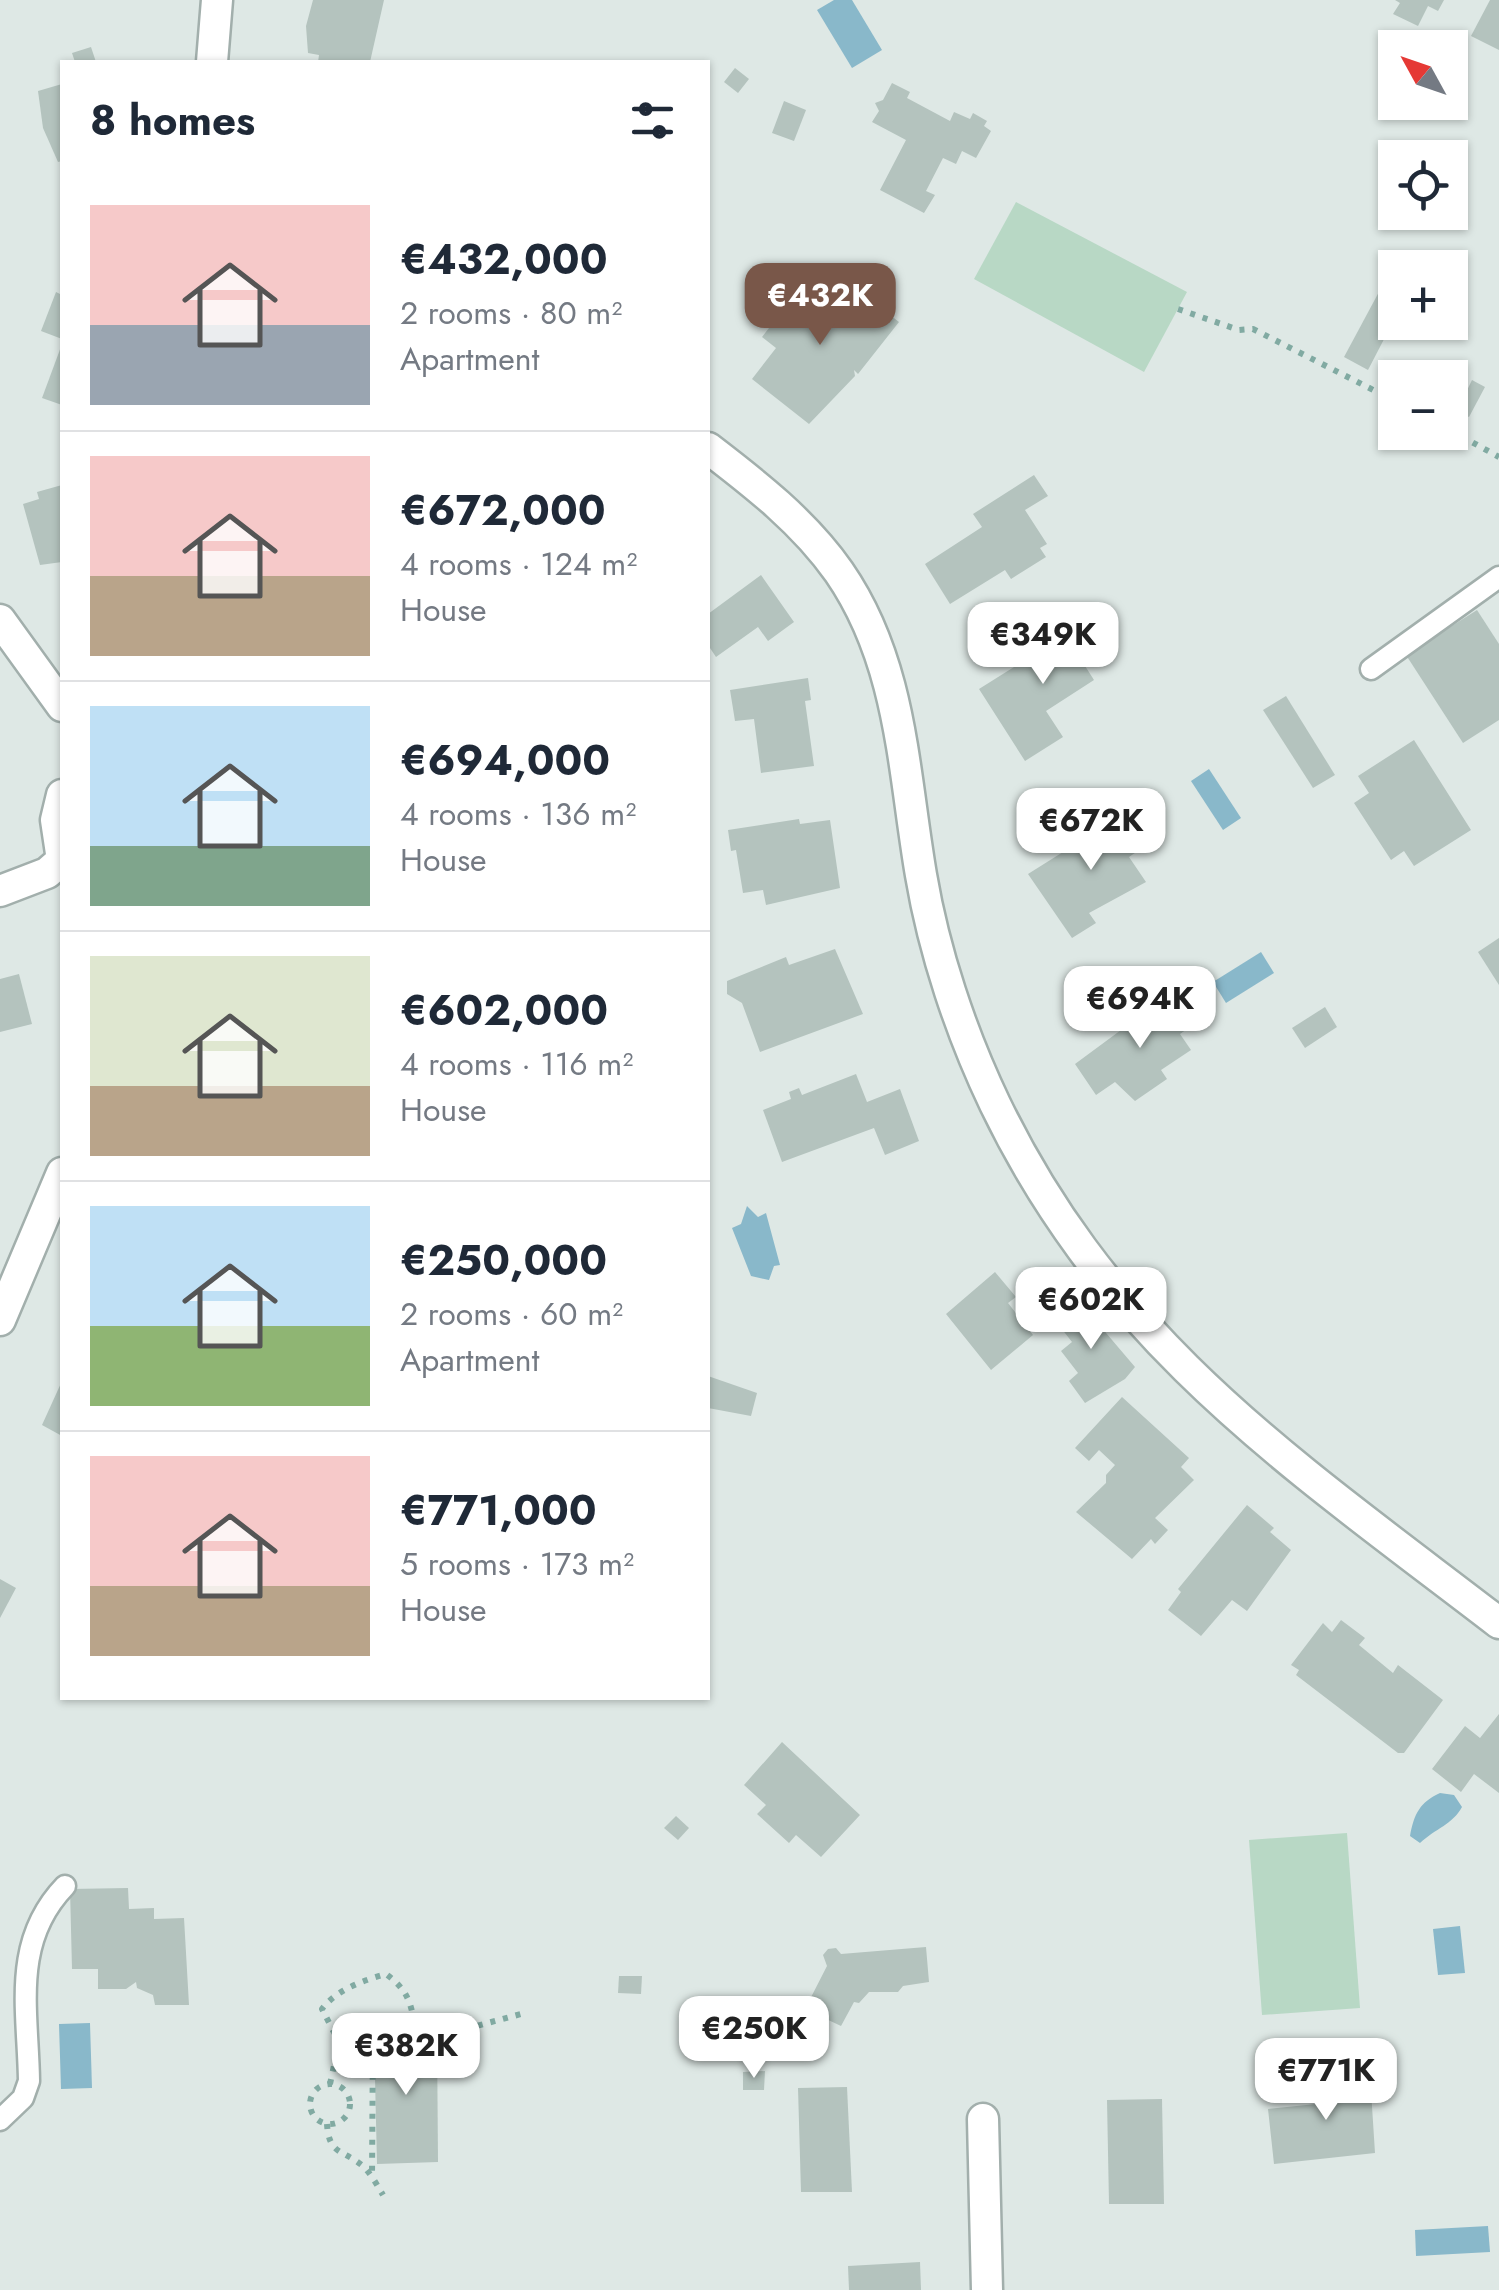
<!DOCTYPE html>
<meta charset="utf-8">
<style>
body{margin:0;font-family:Jost,sans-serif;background:#f2f2f3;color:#1f2937;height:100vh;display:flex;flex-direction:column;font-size:38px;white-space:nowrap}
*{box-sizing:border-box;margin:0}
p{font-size:32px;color:#747a83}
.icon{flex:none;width:55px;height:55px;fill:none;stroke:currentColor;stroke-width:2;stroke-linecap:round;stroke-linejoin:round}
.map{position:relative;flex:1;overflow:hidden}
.drawer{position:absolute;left:60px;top:60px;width:650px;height:1640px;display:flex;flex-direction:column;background:#fff;border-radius:0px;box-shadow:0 2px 8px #0004}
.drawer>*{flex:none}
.needle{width:65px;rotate:310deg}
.controls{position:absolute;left:1378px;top:30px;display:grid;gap:20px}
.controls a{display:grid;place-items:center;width:90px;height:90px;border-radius:0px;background:#fff;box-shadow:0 2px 8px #0004;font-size:50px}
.price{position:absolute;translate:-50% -85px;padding:0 22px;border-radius:20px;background:#fff;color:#222;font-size:32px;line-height:65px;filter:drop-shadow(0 2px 5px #0008)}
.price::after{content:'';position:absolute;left:50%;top:60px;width:30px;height:22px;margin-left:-15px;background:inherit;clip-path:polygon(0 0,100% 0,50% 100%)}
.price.current{background:#795749;color:#fff}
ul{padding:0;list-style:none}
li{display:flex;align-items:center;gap:30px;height:250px;padding:0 30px}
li+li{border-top:2px solid #e0e1e3}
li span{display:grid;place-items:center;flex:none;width:280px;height:200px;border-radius:0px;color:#555}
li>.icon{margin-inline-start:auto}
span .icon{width:120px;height:120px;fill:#fffc;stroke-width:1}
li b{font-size:42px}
h2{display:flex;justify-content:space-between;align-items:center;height:120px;padding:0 30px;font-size:42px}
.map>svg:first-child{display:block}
.green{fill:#b8d8c5}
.water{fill:#89b8ca}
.building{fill:#b4c3be}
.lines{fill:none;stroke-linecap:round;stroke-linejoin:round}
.service-casing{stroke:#a2afac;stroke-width:25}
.minor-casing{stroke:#a2afac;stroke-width:35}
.path{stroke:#81aaa2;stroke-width:6;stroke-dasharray:5 8;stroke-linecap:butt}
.service{stroke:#fff;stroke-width:20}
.minor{stroke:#fff;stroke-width:30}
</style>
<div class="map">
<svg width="1499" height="2290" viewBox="0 0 1499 2290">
<rect width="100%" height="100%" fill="#dee8e5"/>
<g class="green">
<path d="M1016,202L1187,292L1144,372L974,279Z"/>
<path d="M1347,1833L1360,2008L1262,2015L1249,1840Z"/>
</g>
<g class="water">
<path d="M834,0H852L882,50L852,68L817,10Z"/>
<path d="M1209,769L1241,818L1223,830L1191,781Z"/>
<path d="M1261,952L1274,973L1226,1003L1213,982Z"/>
<path d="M747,1206L758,1217L766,1213L780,1265L774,1266L769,1280L751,1276L732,1228L741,1224Z"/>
<path d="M1440,1793L1454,1795L1462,1807C1453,1824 1435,1829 1420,1843L1410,1836C1414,1814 1420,1802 1440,1793Z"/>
<path d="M1460,1926L1465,1973L1438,1975L1433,1929Z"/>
<path d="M90,2023L92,2088L61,2089L59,2024Z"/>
<path d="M1488,2226L1490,2252L1416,2256L1415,2230Z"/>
</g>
<g class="building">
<path d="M313,0H384L370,62H318L319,55L308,53L306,26Z"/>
<path d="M1395,0H1444L1438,11L1428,6L1418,26L1393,14L1400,3Z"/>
<path d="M1490,0H1499V50L1471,36Z"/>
<path d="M91,47L96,62H75L72,53Z"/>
<path d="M735,68L749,79L738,93L724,82Z"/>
<path d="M892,83L910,92L907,98L950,121L954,112L970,119L973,113L987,121L984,126L991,131L976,158L962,151L956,164L943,158L926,191L935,195L924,213L880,190L906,140L872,122L879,111L875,103L883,100Z"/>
<path d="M62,84V161L58,162L43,128L38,91Z"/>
<path d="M784,101L806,110L794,141L772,133Z"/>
<path d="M810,275L841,299L848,313L863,294L899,322L858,374L854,370L855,376L809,424L752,379L776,348L762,337Z"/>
<path d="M1380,290L1395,299V318L1368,370L1344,357Z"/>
<path d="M56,292L62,295V339L41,331Z"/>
<path d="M62,344V405L42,398Z"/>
<path d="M1472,380L1485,387L1469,417L1457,411Z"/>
<path d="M1034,475L1048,496L1025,510L1047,544L1040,548L1046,557L1011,579L1005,570L950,604L925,564L982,527L973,514Z"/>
<path d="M62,485V562L40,565L23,504L39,499L37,492Z"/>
<path d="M761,575L794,622L768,641L758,627L716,657L708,645V614Z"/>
<path d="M1477,610L1499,644V720L1463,743L1406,655Z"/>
<path d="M1098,614L1113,636L1080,658L1094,680L1046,711L1063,737L1025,761L979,689Z"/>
<path d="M808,678L811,700L805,701L814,766L761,773L754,719L735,721L730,690Z"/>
<path d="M1286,696L1335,775L1313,788L1263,710Z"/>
<path d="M1414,740L1471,830L1414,866L1404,851L1391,860L1354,803L1369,793L1358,776Z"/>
<path d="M1120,806L1145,846L1129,857L1146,882L1089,913L1096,923L1072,938L1028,874L1106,825L1101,818Z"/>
<path d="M799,819L800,824L830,820L840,888L766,905L763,890L743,893L736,850L731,851L728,830Z"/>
<path d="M1499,938V985L1478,952Z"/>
<path d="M835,949L863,1014L760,1052L742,1003L727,994V981L786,957L789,965Z"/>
<path d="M19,974L32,1024L0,1032V979Z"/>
<path d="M1179,996L1197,1022L1180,1034L1191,1050L1161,1070L1167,1079L1135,1101L1115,1082L1096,1095L1075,1064L1159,1002L1163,1007Z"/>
<path d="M1325,1007L1337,1027L1305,1048L1292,1028Z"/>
<path d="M856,1074L867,1102L900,1089L919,1141L885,1155L874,1128L782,1162L763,1110L791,1099L789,1092L799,1088L802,1095Z"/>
<path d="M995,1272L1016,1297L1008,1303L1033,1335L991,1370L946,1314Z"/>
<path d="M1070,1298L1074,1303L1078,1300L1135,1367L1125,1379L1085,1403L1069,1381L1078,1373L1061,1351L1072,1342L1054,1319L1058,1316L1054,1310Z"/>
<path d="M708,1376L757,1393L751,1416L708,1408Z"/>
<path d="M62,1381V1436L42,1425Z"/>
<path d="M1122,1397L1189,1458L1181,1467L1194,1480L1155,1518L1168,1530L1155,1544L1151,1539L1132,1559L1076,1512L1106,1483V1475L1115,1465L1099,1450L1089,1461L1075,1448Z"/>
<path d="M1247,1505L1274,1528L1270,1532L1291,1550L1247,1611L1232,1600L1201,1636L1168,1610L1181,1592L1178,1589Z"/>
<path d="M0,1579L16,1588L0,1618Z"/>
<path d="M1341,1620L1365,1638L1359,1645L1393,1673L1398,1665L1443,1700L1404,1753H1398L1296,1675L1299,1670L1291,1665L1323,1623L1332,1632Z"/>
<path d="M1499,1714V1793L1474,1774L1461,1792L1432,1769L1465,1726L1480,1738Z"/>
<path d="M782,1742L860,1815L821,1857L796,1835L789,1843L757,1814L766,1805L744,1785Z"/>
<path d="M676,1816L689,1828L678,1840L664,1828Z"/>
<path d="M128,1888L129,1909L154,1908V1919L184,1918L189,2005H155L153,1995L137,1988L136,1982L126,1989H98V1969H72L70,1889Z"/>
<path d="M926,1947L929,1982L903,1986L898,1992H869L859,2003L854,2002L841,2026L805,2009L827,1966L823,1955L828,1949L836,1948L841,1954Z"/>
<path d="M619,1976H642L641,1994L618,1993Z"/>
<path d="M437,2034L438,2162L377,2164L374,2035Z"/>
<path d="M765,2071L764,2090H743V2072Z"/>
<path d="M1370,2075L1375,2153L1274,2164L1268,2109L1316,2104L1313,2080Z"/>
<path d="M847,2087L852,2192H801L798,2088Z"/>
<path d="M1162,2099L1164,2204H1109L1107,2100Z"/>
<path d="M920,2262L921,2290H849L848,2266Z"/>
</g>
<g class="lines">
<defs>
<g id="service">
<path d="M1371,669L1499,577"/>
<path d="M0,2120L23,2098L29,2081C28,2010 11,1942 65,1886"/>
</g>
<g id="minor">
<path d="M212,62L217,0"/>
<path d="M708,448C755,484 804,522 839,572C902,663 903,770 921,875C934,952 961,1033 995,1104C1111,1345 1295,1466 1499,1623"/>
<path d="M0,620L62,706"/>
<path d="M0,891L47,873L62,860L56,820L62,795"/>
<path d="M0,1320L62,1173"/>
<path d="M983,2119L987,2290"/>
</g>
</defs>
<use href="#service" class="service-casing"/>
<use href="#minor" class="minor-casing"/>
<g class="path">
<path d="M1178,309L1239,330L1253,329L1395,401"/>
<path d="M1450,430L1499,457"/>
<path d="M414,2023L437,2021L469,2028L521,2014"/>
<path d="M330,2084L339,2042L322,2009C336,1990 364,1980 386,1974C405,1988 411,2000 414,2023L373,2030L372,2178"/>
<circle cx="330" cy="2104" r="20"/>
<path d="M327,2124C329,2155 342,2149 363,2166C371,2174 377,2185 383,2195"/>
</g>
<use href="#service" class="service"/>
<use href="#minor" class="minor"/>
</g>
</svg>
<div class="controls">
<a><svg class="needle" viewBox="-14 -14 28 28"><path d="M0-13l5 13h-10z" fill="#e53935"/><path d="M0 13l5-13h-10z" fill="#747a83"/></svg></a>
<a><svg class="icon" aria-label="locate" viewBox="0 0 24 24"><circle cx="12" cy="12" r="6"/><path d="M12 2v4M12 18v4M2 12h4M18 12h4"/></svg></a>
<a>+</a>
<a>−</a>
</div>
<b class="price current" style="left:820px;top:348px">€432K</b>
<b class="price" style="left:1043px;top:687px">€349K</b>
<b class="price" style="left:1091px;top:873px">€672K</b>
<b class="price" style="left:1140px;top:1051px">€694K</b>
<b class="price" style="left:1091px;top:1352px">€602K</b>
<b class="price" style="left:754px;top:2081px">€250K</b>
<b class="price" style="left:406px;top:2098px">€382K</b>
<b class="price" style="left:1326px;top:2123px">€771K</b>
<section class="drawer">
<h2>8 homes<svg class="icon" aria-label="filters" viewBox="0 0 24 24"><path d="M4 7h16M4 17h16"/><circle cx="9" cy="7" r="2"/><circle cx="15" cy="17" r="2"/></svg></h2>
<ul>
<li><span style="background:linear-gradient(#f6c9c9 60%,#9aa5b1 0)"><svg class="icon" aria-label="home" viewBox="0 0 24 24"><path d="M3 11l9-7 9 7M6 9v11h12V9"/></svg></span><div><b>€432,000</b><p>2 rooms · 80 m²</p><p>Apartment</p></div></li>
<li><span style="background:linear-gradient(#f6c9c9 60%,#b9a48a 0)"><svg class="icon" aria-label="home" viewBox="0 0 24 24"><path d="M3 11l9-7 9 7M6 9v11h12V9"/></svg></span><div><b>€672,000</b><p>4 rooms · 124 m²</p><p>House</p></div></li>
<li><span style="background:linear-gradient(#bfe0f5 70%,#7fa58c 0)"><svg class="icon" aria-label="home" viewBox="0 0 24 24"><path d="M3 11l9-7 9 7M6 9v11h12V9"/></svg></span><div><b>€694,000</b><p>4 rooms · 136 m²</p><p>House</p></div></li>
<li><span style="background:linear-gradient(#dfe7d0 65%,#b9a48a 0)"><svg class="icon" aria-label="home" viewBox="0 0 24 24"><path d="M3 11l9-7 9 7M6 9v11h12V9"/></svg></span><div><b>€602,000</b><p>4 rooms · 116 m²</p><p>House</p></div></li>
<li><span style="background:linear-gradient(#bfe0f5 60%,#8fb573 0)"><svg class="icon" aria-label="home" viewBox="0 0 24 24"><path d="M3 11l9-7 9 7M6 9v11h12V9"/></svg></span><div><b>€250,000</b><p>2 rooms · 60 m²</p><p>Apartment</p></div></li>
<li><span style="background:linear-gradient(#f6c9c9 65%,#b9a48a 0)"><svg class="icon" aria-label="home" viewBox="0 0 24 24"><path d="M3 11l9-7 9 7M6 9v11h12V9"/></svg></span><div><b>€771,000</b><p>5 rooms · 173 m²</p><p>House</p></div></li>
</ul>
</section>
</div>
